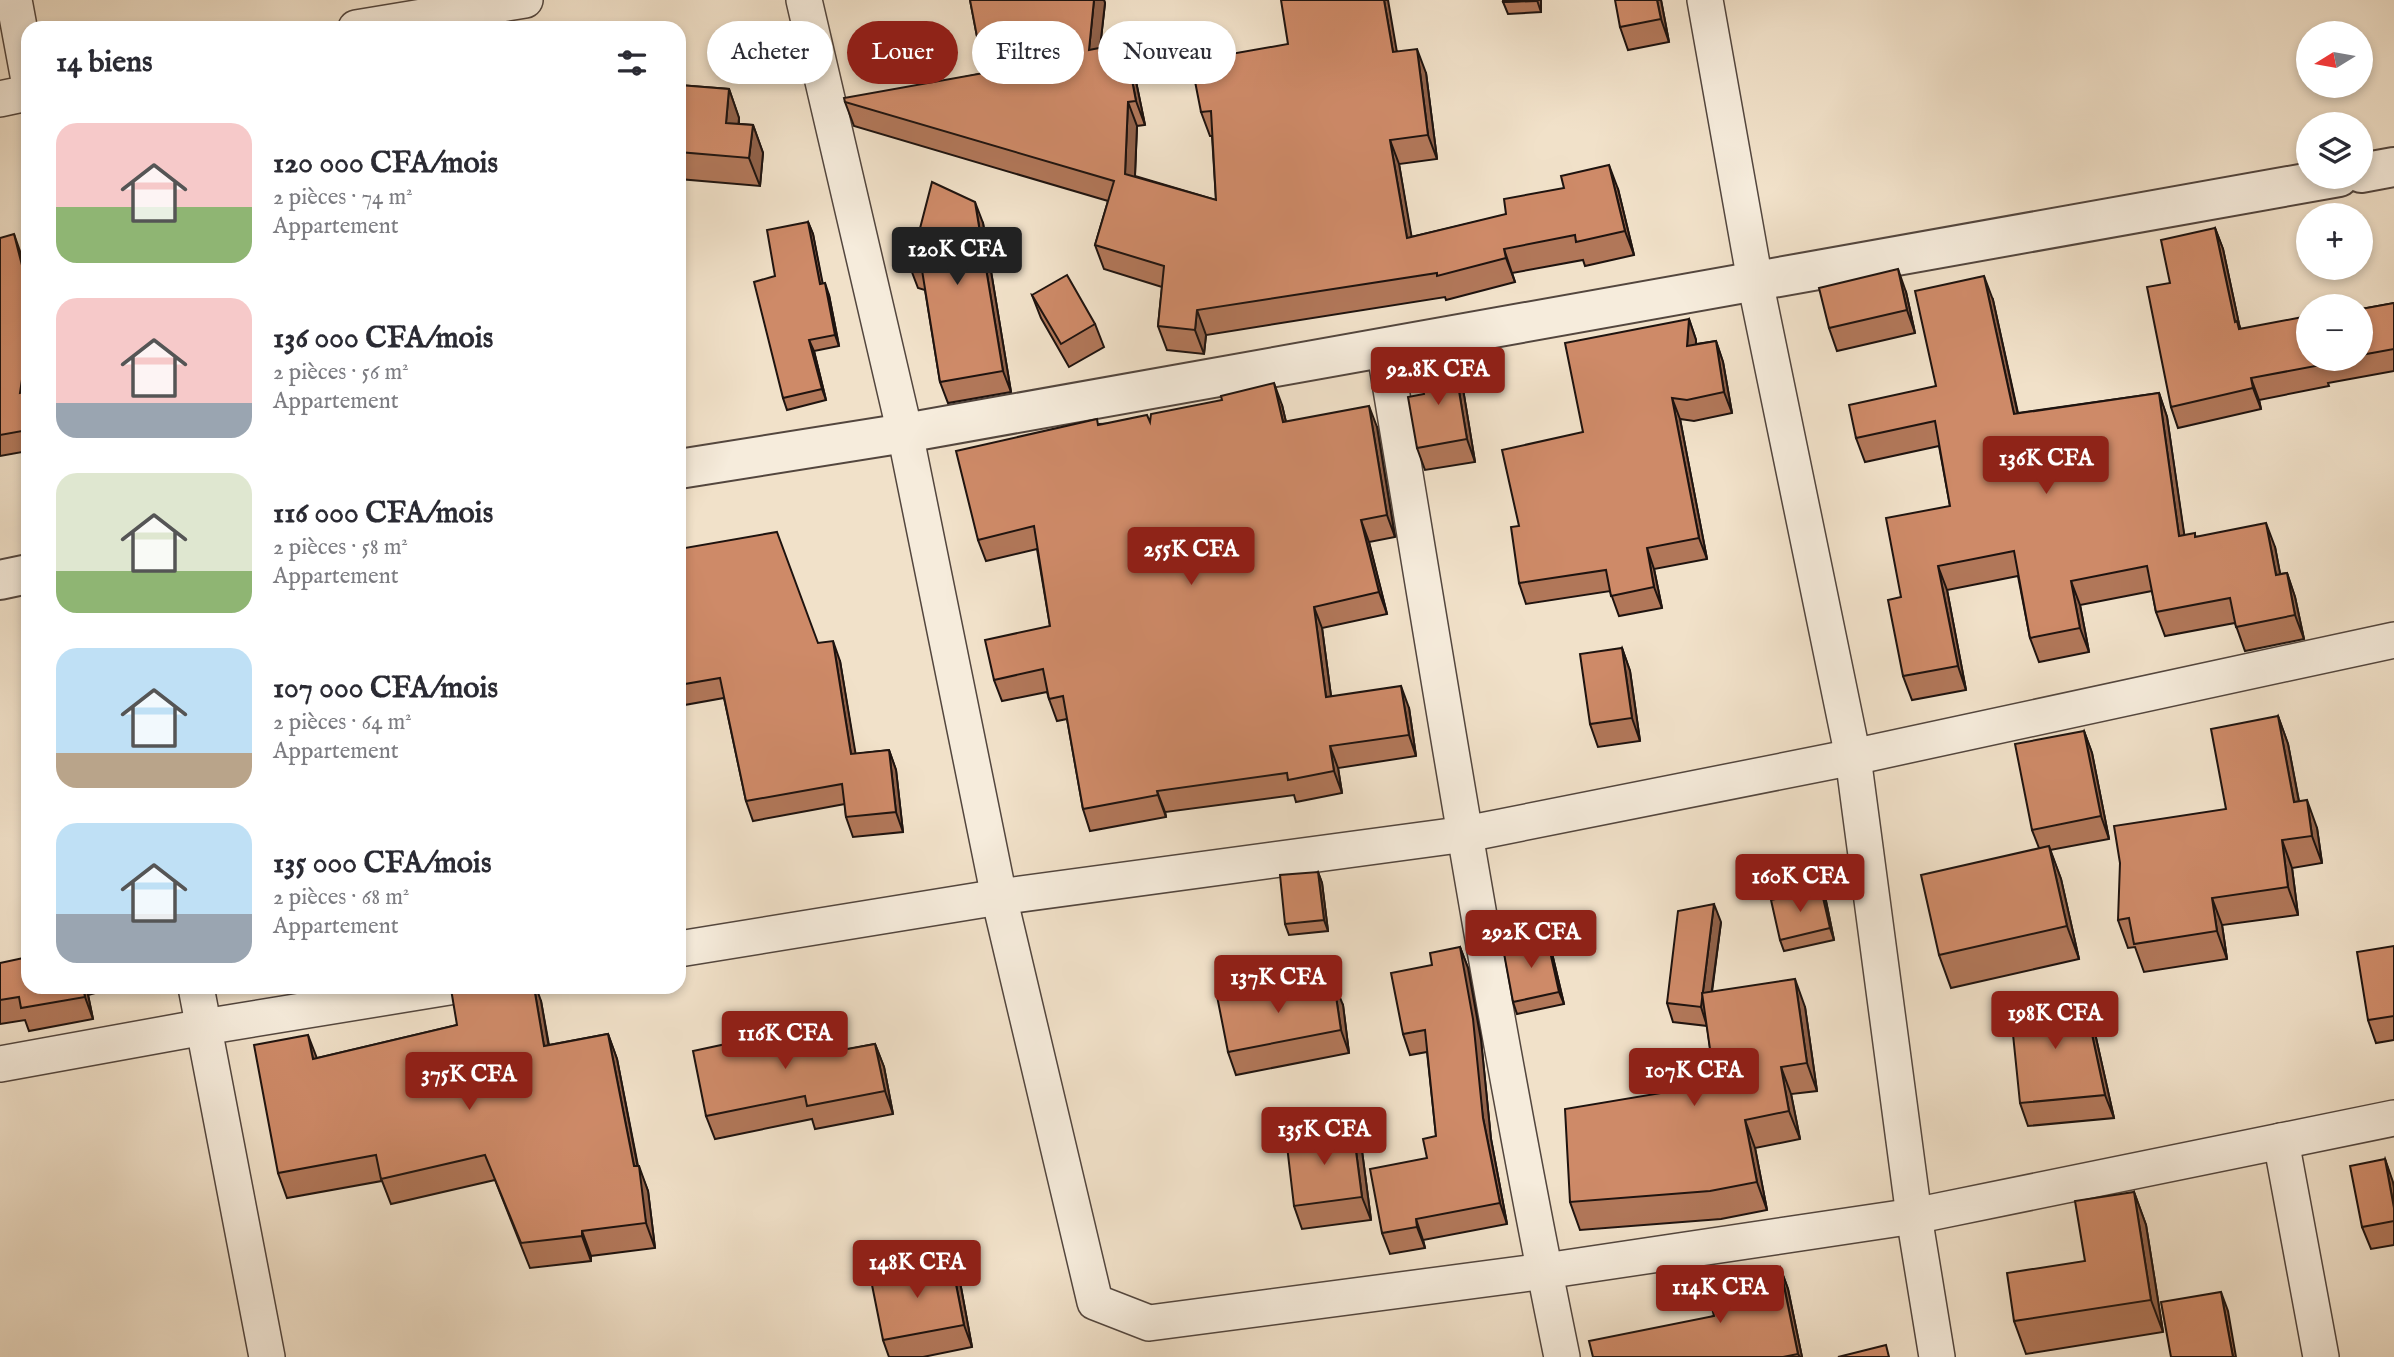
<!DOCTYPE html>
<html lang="fr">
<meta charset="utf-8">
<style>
body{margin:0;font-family:"IM FELL English",serif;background:#f7f7f7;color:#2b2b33;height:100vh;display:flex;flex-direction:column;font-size:26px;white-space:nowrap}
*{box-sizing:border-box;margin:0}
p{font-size:23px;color:#7c7c81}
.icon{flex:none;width:38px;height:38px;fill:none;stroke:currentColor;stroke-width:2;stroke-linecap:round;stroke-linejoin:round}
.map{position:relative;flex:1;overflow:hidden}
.panel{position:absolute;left:21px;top:21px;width:665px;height:973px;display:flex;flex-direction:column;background:#fff;border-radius:21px;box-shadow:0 4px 10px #0003}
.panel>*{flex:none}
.banner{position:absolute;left:707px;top:21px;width:665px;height:63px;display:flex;gap:14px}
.needle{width:46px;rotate:259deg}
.controls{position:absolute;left:2296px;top:21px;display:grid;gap:14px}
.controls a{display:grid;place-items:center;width:77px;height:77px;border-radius:50%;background:#fff;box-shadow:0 4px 10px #0003;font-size:35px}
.price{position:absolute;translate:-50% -60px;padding:0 16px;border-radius:7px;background:#8f2418;color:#fff;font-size:23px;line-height:46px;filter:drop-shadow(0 2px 4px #0008)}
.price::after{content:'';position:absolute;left:50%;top:42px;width:21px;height:16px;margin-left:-10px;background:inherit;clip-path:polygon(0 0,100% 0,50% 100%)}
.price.on{background:#222;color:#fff}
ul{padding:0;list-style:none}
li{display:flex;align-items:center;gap:21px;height:175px;padding:0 35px}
li span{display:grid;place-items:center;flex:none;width:196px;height:140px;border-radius:21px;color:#555}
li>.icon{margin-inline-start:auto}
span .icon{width:84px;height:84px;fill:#fffc;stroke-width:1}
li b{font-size:30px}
h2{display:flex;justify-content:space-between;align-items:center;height:84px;padding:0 35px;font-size:30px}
.tag{padding:0 24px;border-radius:32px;background:#fff;box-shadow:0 4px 10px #0003;font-size:24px;line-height:63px}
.tag.on{background:#8f2418;color:#fff}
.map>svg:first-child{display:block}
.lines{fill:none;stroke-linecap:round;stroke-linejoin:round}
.minor-casing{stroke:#53463e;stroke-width:38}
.tertiary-casing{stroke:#53463e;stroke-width:42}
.minor{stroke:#f6ecdc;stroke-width:35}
.tertiary{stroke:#f6ecdc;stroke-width:38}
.wall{fill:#b17759;stroke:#1e130f;stroke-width:2}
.shaded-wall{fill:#906149;stroke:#1e130f;stroke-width:2}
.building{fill:#ce8a68;stroke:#1e130f;stroke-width:2}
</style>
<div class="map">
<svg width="2394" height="1357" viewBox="0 0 2394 1357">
<rect width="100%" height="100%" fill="#f1e1c9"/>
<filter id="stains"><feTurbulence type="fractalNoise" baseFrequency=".00286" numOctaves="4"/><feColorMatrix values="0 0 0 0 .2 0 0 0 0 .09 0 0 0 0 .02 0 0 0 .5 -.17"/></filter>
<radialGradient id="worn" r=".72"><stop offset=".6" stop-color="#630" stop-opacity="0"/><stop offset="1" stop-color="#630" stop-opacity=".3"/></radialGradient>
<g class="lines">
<defs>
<g id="minor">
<path d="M14,0L28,75"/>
<path d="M804,0L905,433L999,897L1095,1302L1149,1323L1545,1271L1914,1216L2394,1118"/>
<path d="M1705,0L1755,281L1853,757L1914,1216L1937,1357"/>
<path d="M356,28L525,0"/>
<path d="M0,99L28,93"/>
<path d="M1384,347C1440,684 1493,1022 1562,1357"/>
<path d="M679,949L999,897L1466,834L1853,757L2394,640"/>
<path d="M196,987L267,1357"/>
<path d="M0,1064L204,1027L449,987"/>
<path d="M2281,1141L2321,1357"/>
</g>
<g id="tertiary">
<path d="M2361,173L2394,167"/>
<path d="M679,469L905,433L2339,177"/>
<path d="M0,580L28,574"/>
</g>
</defs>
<use href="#minor" class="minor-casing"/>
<use href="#tertiary" class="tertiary-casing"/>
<use href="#minor" class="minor"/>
<use href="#tertiary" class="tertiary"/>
</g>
<g class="wall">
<path d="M970,0H1104L1105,3L1100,48L1133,67L1145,125L1137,126L1135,176L1216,200L1212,136H1210L1201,112L1397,51L1426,73L1437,159L1399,164L1411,237L1618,189L1634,255L1585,266L1583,260L1512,273L1515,282L1446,300L1445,297L1206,335L1204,354L1167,350L1158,326L1162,287L1104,269L1095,245L1108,201L854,126L845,102L984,73Z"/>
<path d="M1541,0V12L1508,14L1503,2Z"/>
<path d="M1661,0L1669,42L1628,50L1620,27Z"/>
<path d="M679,85L729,89L739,118V124L753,125L763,153L760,186L679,179Z"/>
<path d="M808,222L813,234L822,283L829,295L839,346L814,351L826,400L787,410L783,398L775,276Z"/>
<path d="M983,223L1011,392L948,403L940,382L925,290L918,288L910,267Z"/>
<path d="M2215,228L2223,249L2240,329L2308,359H2361V307V309L2394,303V371L2328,383L2329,386L2259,400L2261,409L2178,428L2171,407L2170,283Z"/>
<path d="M0,238L21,254L28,280V451L0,456Z"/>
<path d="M1906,292L1915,333L1837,351L1829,328Z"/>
<path d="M1032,295L1095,324L1104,347L1069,367L1041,318Z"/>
<path d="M1993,300L2018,413L2159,393L2167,417L2184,535L2275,547L2280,574L2287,573L2295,597L2304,639L2245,651L2235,623L2165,636L2156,612L2152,591L2080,605L2089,652L2039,662L2030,638L2018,576L1947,590L1966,690L1912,700L1903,676L1901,597L1950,506L1939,446L1865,462L1856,438L1936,386Z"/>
<path d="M1689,319L1696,340V344L1716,341L1723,362L1732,413L1694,421L1680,419L1707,559L1654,569L1662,608L1619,616L1610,591L1526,604L1519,583V526L1583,432Z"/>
<path d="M1462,383L1475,462L1425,470L1417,448L1424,394Z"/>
<path d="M1282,405L1286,422L1377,427L1395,537L1369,542L1387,614L1322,628L1331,696L1409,708L1416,756L1338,768L1342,793L1296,802L1294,795L1165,812L1166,817L1090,831L1083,809L1067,719L1057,721L1049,699L1047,692L1002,701L994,680L1050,626L1037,549L986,561L978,540L1099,424L1150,422Z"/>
<path d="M679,549L818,643L840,661L855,754L889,750L896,770L903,832L853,837L846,817L845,804L753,821L746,801L724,698L679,706Z"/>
<path d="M1622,648L1630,671L1640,741L1598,747L1590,724Z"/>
<path d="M2278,716L2288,744L2299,801L2317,828L2322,863L2292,868L2298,915L2222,925L2227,959L2144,972L2135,947L2128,948L2118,920L2226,809Z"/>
<path d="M2084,731L2092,753L2109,839L2050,850L2061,879L2079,959L1951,988L1939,955L2039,848L2032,830Z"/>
<path d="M1318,872L1322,883L1328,931L1289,935L1285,924Z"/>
<path d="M1821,889L1826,901L1834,940L1784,951L1780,940Z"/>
<path d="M1721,922L1712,992L1805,1007L1817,1091L1791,1094L1800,1139L1755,1148L1767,1210L1721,1219L1580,1230L1570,1202L1715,1084L1707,1026L1673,1022L1667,1003Z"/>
<path d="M1547,938L1551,949L1564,1004L1517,1014L1513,1002Z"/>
<path d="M2394,946V1040L2376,1043L2368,1020Z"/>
<path d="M1460,947L1468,968L1481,1040L1491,1139L1507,1224L1423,1240L1425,1248L1390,1254L1382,1233L1427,1158L1436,1136L1427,1052L1410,1055L1403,1034L1432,965Z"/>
<path d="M0,963L28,987H117L88,995L93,1019L29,1031L25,1020L0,1024Z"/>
<path d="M2084,997L2092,1020L2114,1118L2028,1126L2020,1103Z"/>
<path d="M541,1001L549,1045L608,1034L617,1059L638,1166L648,1191L655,1248L591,1256V1261L530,1268L495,1180L391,1204L382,1181L287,1198L278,1173L317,1058L457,1025Z"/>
<path d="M1343,1005L1349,1053L1236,1075L1228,1052Z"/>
<path d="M837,1044L839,1051L875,1044L884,1067L893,1114L815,1129L812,1119L715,1139L706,1116Z"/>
<path d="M1362,1151L1371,1220L1302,1229L1294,1206Z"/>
<path d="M2385,1159L2394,1188V1245L2371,1249L2362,1227Z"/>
<path d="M2134,1192L2146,1225L2163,1332L2026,1354L2014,1321L2085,1261Z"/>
<path d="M1780,1267L1788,1289L1802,1357H1593L1714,1316Z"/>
<path d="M960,1282L972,1347L923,1357H889L883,1340Z"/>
</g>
<g class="shaded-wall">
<path d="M1094,0H1104L1105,3L1097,74L1089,50Z"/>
<path d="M1384,0H1388L1401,76L1393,52Z"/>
<path d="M1537,0H1541V12Z"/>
<path d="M1657,0H1661L1669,42L1661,19Z"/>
<path d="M1125,43L1133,67L1145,125L1136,101Z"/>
<path d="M1417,49L1426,73L1437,159L1428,135Z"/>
<path d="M729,89L739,118L736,151L726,123Z"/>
<path d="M1128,102L1137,126L1134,198L1125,174Z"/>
<path d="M753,125L763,153L760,186L749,158Z"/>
<path d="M1390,140L1399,164L1416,262L1407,238Z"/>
<path d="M1609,165L1618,189L1634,255L1625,231Z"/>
<path d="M975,202L983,223L1011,392L1003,371Z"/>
<path d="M679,208L680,251L679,247Z"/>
<path d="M808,222L813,234L825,295L820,284Z"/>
<path d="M2215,228L2223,249L2239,324L2245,342L2235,322Z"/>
<path d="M14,234L21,254L28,280V289Z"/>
<path d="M1504,249L1515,282L1506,258Z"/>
<path d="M1898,269L1906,292L1915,333L1907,310Z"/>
<path d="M1984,276L1993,300L2023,438L2014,414Z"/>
<path d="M825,283L829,295L839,346L835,335Z"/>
<path d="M1197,310L1206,335L1204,354L1195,330Z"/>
<path d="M1689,319L1696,340L1695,367L1687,346Z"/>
<path d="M28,340V410L20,393Z"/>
<path d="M809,340L814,351L826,400L822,389Z"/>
<path d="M1716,341L1723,362L1732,413L1724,392Z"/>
<path d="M1454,361L1462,383L1475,462L1467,439Z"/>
<path d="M2251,378L2259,400L2261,409L2253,388Z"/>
<path d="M1274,383L1282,405L1291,444L1283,422Z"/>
<path d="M2159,393L2167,417L2188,560L2179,536Z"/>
<path d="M1672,398L1680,419L1707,559L1699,538Z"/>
<path d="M1369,406L1377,427L1395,537L1387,515Z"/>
<path d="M1361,520L1369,542L1387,614L1379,592Z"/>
<path d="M2266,523L2275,547L2285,599L2276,575Z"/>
<path d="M1647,548L1654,569L1662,608L1654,587Z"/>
<path d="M1938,566L1947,590L1966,690L1958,666Z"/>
<path d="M2287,573L2295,597L2304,639L2295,615Z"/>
<path d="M2071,581L2080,605L2089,652L2080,628Z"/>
<path d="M1314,607L1322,628L1334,719L1326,697Z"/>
<path d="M833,641L840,661L859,774L851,754Z"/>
<path d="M1622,648L1630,671L1640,741L1632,718Z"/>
<path d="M1401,686L1409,708L1416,756L1409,735Z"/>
<path d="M2278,716L2288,744L2304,829L2294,802Z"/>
<path d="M2084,731L2092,753L2109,839L2101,816Z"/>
<path d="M1330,746L1338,768L1342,793L1334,771Z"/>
<path d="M889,750L896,770L903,832L896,812Z"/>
<path d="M1157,791L1165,812L1166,817L1158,795Z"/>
<path d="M2307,800L2317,828L2322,863L2312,836Z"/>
<path d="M2282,840L2292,868L2298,915L2288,887Z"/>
<path d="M2049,846L2061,879L2079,959L2067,926Z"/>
<path d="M1318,872L1322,883L1328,931L1324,920Z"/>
<path d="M1821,889L1826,901L1834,940L1830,928Z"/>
<path d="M2212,898L2222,925L2227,959L2217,931Z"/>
<path d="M1714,904L1721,922L1707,1026L1701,1007Z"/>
<path d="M1547,938L1551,949L1564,1004L1559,992Z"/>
<path d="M1460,947L1468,968L1481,1040L1491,1139L1507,1224L1500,1203L1483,1118Z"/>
<path d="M1795,979L1805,1007L1817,1091L1807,1063Z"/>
<path d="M1334,983L1343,1005L1349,1053L1341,1030Z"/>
<path d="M83,987H86L88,995L93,1019L85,997Z"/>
<path d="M534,987H536L541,1001L553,1072L544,1046Z"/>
<path d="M2084,997L2092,1020L2114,1118L2105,1095Z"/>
<path d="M829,1022L837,1044L845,1074L836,1051Z"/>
<path d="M608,1034L617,1059L640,1179L639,1166L648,1191L655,1248L646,1223L634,1166Z"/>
<path d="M308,1035L318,1061L313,1059Z"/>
<path d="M875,1044L884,1067L893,1114L885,1091Z"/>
<path d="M1781,1067L1791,1094L1800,1139L1789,1111Z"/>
<path d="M1745,1120L1755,1148L1767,1210L1757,1182Z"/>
<path d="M1353,1128L1362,1151L1371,1220L1362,1197Z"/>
<path d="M2385,1159L2393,1182L2394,1188V1208Z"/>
<path d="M2134,1192L2146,1225L2163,1332L2151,1300Z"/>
<path d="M1416,1219L1423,1240L1425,1248L1417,1227Z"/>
<path d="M582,1231L591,1256V1261L582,1236Z"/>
<path d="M951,1259L960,1282L972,1347L964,1325Z"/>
<path d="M1780,1267L1788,1289L1802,1357H1800L1798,1354Z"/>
<path d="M2221,1292L2228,1311L2236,1357H2233Z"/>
</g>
<g class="building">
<path d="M970,0H1094L1089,50L1125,43L1136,101L1128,102L1125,174L1216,200L1211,111L1201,112L1191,61L1288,44L1281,0H1384L1393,52L1417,49L1428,135L1390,140L1407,238L1506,214L1504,199L1564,188L1561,176L1609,165L1625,231L1576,242L1575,235L1504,249L1506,258L1437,276V273L1197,310L1195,330L1158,326L1164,266L1095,245L1114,181L845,102L844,98L984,73Z"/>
<path d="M1503,0H1537V1L1503,2Z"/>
<path d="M1615,0H1657L1661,19L1620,27Z"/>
<path d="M679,85L729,89L726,123L753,125L749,158L679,152Z"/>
<path d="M932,182L975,202L1003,371L940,382L922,270L910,267Z"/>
<path d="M808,222L820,284L825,283L835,335L809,340L822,389L783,398L754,282L775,276L767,230Z"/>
<path d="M2215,228L2235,322L2237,321L2239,329L2308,316V359H2337L2321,362V365L2251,378L2253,388L2171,407L2147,287L2170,283L2161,240Z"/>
<path d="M14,234L28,289V340L20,393L28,391V430L0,435V238Z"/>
<path d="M1898,269L1907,310L1829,328L1819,288Z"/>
<path d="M1067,275L1095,324L1061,344L1032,295Z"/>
<path d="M1984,276L2014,414L2159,393L2179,536L2195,533V537L2266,523L2276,575L2287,573L2295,615L2236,627L2230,598L2156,612L2147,566L2071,581L2080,628L2030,638L2014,551L1938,566L1958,666L1903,676L1888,600L1901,597L1886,518L1950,506L1935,421L1856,438L1849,405L1936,386L1915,291Z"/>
<path d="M2394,303V349L2361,355V309Z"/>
<path d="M1689,319L1687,346L1716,341L1724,392L1687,400L1672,398L1699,538L1647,548L1654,587L1611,596L1606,570L1519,583L1511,527L1519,526L1502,450L1583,432L1565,343Z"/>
<path d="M1454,361L1467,439L1417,448L1408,397L1424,394L1419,367Z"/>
<path d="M1274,383L1283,422L1369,406L1387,515L1361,520L1379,592L1314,607L1326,697L1401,686L1409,735L1330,746L1334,771L1288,780L1287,773L1157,791L1158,795L1083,809L1063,696L1049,699L1043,669L994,680L985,640L1050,626L1034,526L978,540L956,451L1097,419L1098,425L1147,415L1150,422L1151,414L1222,400L1221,396Z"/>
<path d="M777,532L818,643L833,641L851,754L889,750L896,812L846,817L842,784L746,801L720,678L679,685V549Z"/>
<path d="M1622,648L1632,718L1590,724L1580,654Z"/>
<path d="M2278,716L2294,802L2307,800L2312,836L2282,840L2288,887L2212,898L2217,931L2134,944L2129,918L2118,920L2120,863L2114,826L2226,809L2211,729Z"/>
<path d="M2084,731L2101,816L2032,830L2015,744Z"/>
<path d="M2049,846L2067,926L1939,955L1921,875Z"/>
<path d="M1318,872L1324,920L1285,924L1280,875Z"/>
<path d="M1821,889L1830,928L1780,940L1771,900Z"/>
<path d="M1714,904L1701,1007L1667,1003L1678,911Z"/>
<path d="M1547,938L1559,992L1513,1002L1503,948Z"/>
<path d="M2394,946V1016L2368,1020L2357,952Z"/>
<path d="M1460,947L1473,1019L1483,1118L1500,1203L1416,1219L1417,1227L1382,1233L1370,1169L1427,1158L1423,1139L1436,1136L1425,1030L1403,1034L1391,973L1432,965L1430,953Z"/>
<path d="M28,957V987H83L85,997L21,1008L19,997L0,1000V963Z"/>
<path d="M1795,979L1807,1063L1781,1067L1789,1111L1745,1120L1757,1182L1710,1191L1570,1202L1565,1109L1715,1084L1702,993Z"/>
<path d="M1291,982L1293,991L1334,983L1341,1030L1228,1052L1217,996Z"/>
<path d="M465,987H534L544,1046L608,1034L634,1166H639L646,1223L582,1231V1236L521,1243L485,1155L381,1179L376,1155L278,1173L254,1045L308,1035L313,1059L457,1025L451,989Z"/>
<path d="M2084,997L2105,1095L2020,1103L2010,1005Z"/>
<path d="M829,1022L836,1051L875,1044L885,1091L807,1106L805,1096L706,1116L693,1051Z"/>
<path d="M1353,1128L1362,1197L1294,1206L1286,1137Z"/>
<path d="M2385,1159L2394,1208V1221L2362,1227L2350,1166Z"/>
<path d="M2134,1192L2151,1300L2014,1321L2007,1273L2085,1261L2075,1201Z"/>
<path d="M951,1259L964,1325L883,1340L870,1275Z"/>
<path d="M1780,1267L1798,1354L1783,1357H1593L1589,1341L1714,1316L1706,1283Z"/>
<path d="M2221,1292L2233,1357H2171L2161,1302Z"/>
<path d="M1886,1345L1889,1357H1838Z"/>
</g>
<rect width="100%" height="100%" filter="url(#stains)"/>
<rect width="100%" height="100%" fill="url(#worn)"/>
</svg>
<div class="controls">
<a><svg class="needle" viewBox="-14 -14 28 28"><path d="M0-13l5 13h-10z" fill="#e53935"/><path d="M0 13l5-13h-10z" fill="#7c7c81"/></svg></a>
<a><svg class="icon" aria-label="layers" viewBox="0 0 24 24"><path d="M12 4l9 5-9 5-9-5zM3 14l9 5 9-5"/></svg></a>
<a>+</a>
<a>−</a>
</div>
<b class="price on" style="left:957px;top:287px">120K CFA</b>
<b class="price" style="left:1438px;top:407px">92.8K CFA</b>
<b class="price" style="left:2046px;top:496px">136K CFA</b>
<b class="price" style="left:1191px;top:587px">255K CFA</b>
<b class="price" style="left:1800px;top:914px">160K CFA</b>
<b class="price" style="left:1531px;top:970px">292K CFA</b>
<b class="price" style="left:1278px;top:1015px">137K CFA</b>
<b class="price" style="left:2055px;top:1051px">198K CFA</b>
<b class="price" style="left:785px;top:1071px">116K CFA</b>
<b class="price" style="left:1694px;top:1108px">107K CFA</b>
<b class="price" style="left:469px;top:1112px">375K CFA</b>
<b class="price" style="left:1324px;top:1167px">135K CFA</b>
<b class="price" style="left:917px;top:1300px">148K CFA</b>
<b class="price" style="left:1720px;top:1325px">114K CFA</b>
<div class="banner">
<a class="tag">Acheter</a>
<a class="tag on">Louer</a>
<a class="tag">Filtres</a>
<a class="tag">Nouveau</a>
</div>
<section class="panel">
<h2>14 biens<svg class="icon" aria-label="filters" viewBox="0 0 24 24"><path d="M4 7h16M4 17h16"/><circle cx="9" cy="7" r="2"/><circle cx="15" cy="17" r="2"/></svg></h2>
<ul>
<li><span style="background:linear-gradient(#f6c9c9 60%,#8fb573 0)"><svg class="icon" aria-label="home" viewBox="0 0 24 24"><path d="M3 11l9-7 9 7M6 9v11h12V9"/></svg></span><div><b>120 000 CFA/mois</b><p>2 pièces · 74 m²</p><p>Appartement</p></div></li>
<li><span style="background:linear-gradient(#f6c9c9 75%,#9aa5b1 0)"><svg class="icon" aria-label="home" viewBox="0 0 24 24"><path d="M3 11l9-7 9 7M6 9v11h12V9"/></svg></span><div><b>136 000 CFA/mois</b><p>2 pièces · 56 m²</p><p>Appartement</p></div></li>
<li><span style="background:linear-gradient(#dfe7d0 70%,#8fb573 0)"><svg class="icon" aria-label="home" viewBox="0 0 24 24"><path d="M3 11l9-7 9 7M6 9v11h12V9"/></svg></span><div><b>116 000 CFA/mois</b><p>2 pièces · 58 m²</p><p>Appartement</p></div></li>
<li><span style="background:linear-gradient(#bfe0f5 75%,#b9a48a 0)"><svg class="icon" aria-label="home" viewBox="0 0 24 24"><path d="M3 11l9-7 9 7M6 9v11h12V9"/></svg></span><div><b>107 000 CFA/mois</b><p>2 pièces · 64 m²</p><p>Appartement</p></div></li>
<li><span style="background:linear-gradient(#bfe0f5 65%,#9aa5b1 0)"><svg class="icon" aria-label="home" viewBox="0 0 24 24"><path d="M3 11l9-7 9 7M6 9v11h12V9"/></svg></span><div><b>135 000 CFA/mois</b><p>2 pièces · 68 m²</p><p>Appartement</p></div></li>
</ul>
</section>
</div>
